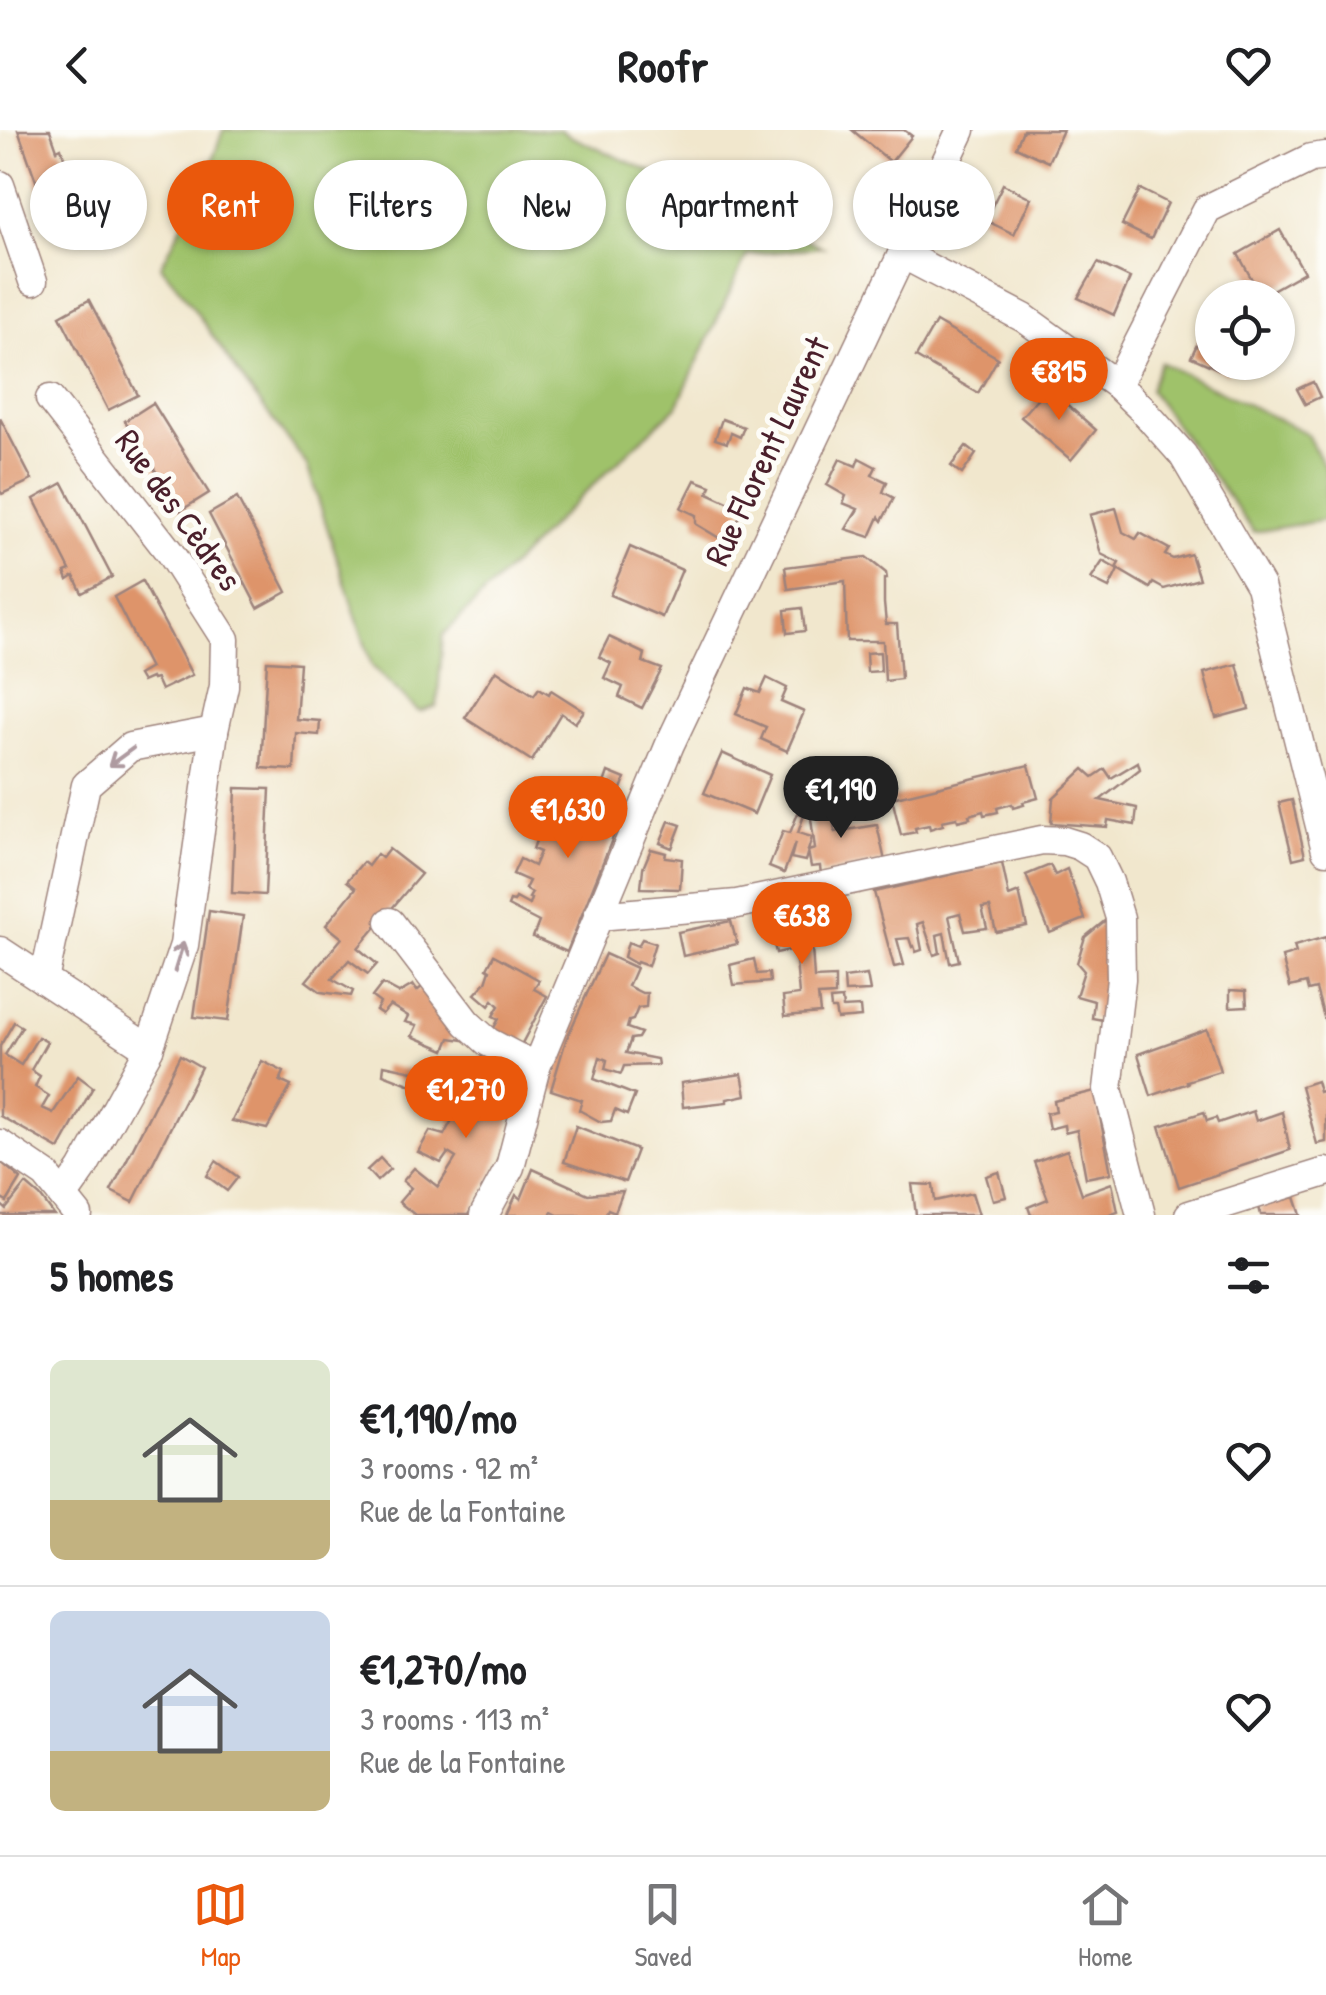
<!DOCTYPE html>
<meta charset="utf-8">
<style>
body{margin:0;font-family:"Patrick Hand",sans-serif;background:#f6f6f6;color:#202124;height:100vh;display:flex;flex-direction:column;font-size:38px;white-space:nowrap}
*{box-sizing:border-box;margin:0}
p{font-size:32px;color:#757577}
.icon{flex:none;width:55px;height:55px;fill:none;stroke:currentColor;stroke-width:2;stroke-linecap:round;stroke-linejoin:round}
.map{position:relative;height:1085px;overflow:hidden}
.panel{display:flex;flex-direction:column;background:#fff;flex:1}
.panel>*{flex:none}
.hud{position:absolute;left:30px;top:30px;width:1268px;height:90px;display:flex;gap:20px}
.tools{position:absolute;left:1195px;top:150px;display:grid;gap:20px}
.tools a{display:grid;place-items:center;width:100px;height:100px;border-radius:50%;background:#fff;box-shadow:0 2px 8px #0004;font-size:50px}
.price{position:absolute;translate:-50% -85px;padding:0 22px;border-radius:35px;background:#ea580c;color:#fff;font-size:32px;line-height:65px;filter:drop-shadow(0 2px 5px #0008)}
.price::after{content:'';position:absolute;left:50%;top:60px;width:30px;height:22px;margin-left:-15px;background:inherit;clip-path:polygon(0 0,100% 0,50% 100%)}
.price.current{background:#222;color:#fff}
ul{padding:0;list-style:none}
li{display:flex;align-items:center;gap:30px;height:250px;padding:0 50px}
li+li{border-top:2px solid #e0e0e0}
li span{display:grid;place-items:center;flex:none;width:280px;height:200px;border-radius:15px;color:#555}
li>.icon{margin-inline-start:auto}
span .icon{width:120px;height:120px;fill:#fffc;stroke-width:1}
li b{font-size:42px}
h2{display:flex;justify-content:space-between;align-items:center;height:120px;padding:0 50px;font-size:42px}
.pill{padding:0 35px;border-radius:45px;background:#fff;box-shadow:0 2px 8px #0004;font-size:35px;line-height:90px}
.pill.current{background:#ea580c;color:#fff}
header{display:flex;justify-content:space-between;align-items:center;height:130px;padding:0 50px;background:#fff;font-size:45px;font-weight:800}
.tab-bar{display:flex;justify-content:space-around;align-items:center;height:140px;border-top:2px solid #e0e0e0;background:#fff;font-size:28px;color:#757577}
.tab-bar a{display:grid;justify-items:center;gap:5px}
.tab-bar .current{color:#ea580c}
.map>svg:first-child{display:block}
.green{fill:#9fc26b;stroke:#74704b;stroke-width:2.5}
.building{fill:#de946a}
.lines{fill:none;stroke-linecap:round;stroke-linejoin:round}
.street-casing{stroke:#9e837c;stroke-width:31}
.street{stroke:#fff;stroke-width:28}
.oneway{stroke:#ae9aa0}
.labels{text-anchor:middle;stroke-width:10;stroke-linejoin:round;paint-order:stroke}
.street-label{font-size:35px;fill:#4a1f2b;stroke:#fdfcf7}
</style>
<header><svg class="icon" aria-label="back" viewBox="0 0 24 24"><path d="M15 5l-7 7 7 7"/></svg>Roofr<svg class="icon" aria-label="heart" viewBox="0 0 24 24"><path d="M12 20l-8-8c-3-5 5-10 8-4 3-6 11-1 8 4z"/></svg></header>
<div class="map">
<svg width="1326" height="1085" viewBox="0 0 1326 1085">
<rect width="100%" height="100%" fill="#fdfcf7"/>
<filter id="ink" filterUnits="userSpaceOnUse"><feTurbulence type="fractalNoise" baseFrequency=".01" numOctaves="2"/><feDisplacementMap in="SourceGraphic" scale="20" xChannelSelector="R" yChannelSelector="G"/><feConvolveMatrix kernelMatrix="1 2 1 2 8 2 1 2 1" color-interpolation-filters="sRGB"/></filter>
<filter id="wash" filterUnits="userSpaceOnUse"><feTurbulence type="fractalNoise" baseFrequency=".0048" numOctaves="4" result="noise"/><feDisplacementMap in="SourceGraphic" scale="40" xChannelSelector="R" yChannelSelector="G"/><feGaussianBlur stdDeviation="2.25" result="paint"/><feColorMatrix in="noise" values="0 0 0 0 0 0 0 0 0 0 0 0 0 0 0 0 0 1.4 0 .05"/><feComposite in="paint" operator="in"/></filter>
<g filter="url(#wash)">
<rect width="100%" height="100%" fill="#f1e7cd"/>
<g class="green">
<path d="M223,0H561L567,5L823,117L747,125L677,276L573,374L443,505L437,576L419,582L372,536L307,335L245,253L183,163L161,136L207,46Z"/>
<path d="M1160,232L1306,303L1326,340V390L1254,402L1150,260Z"/>
</g>
<g id="blocks">
<g class="building">
<path d="M18,0H50L57,20L61,18L66,33L71,47L67,48L71,58L42,68Z"/>
<path d="M852,0H904L912,6L891,32Z"/>
<path d="M1023,0H1063L1048,32L1016,17Z"/>
<path d="M1003,54L1031,68L1014,104L981,88L988,76L991,78Z"/>
<path d="M1140,59L1168,73L1151,109L1122,95Z"/>
<path d="M1280,100L1304,142L1265,164L1259,153L1255,155L1238,124Z"/>
<path d="M1098,133L1130,148L1114,185L1078,168Z"/>
<path d="M89,170L138,265L108,280L60,186Z"/>
<path d="M936,192L998,228L978,263L916,227Z"/>
<path d="M1212,200V232H1232L1227,243L1191,227L1201,206L1208,209Z"/>
<path d="M1313,252L1320,267L1305,274L1297,259Z"/>
<path d="M1047,257L1096,300L1071,330L1021,287Z"/>
<path d="M153,273L209,363L180,381L125,291Z"/>
<path d="M0,288L32,350L2,364L0,361Z"/>
<path d="M722,289L744,297L740,307L731,303L727,313L715,309Z"/>
<path d="M966,316L976,324L962,344L951,336Z"/>
<path d="M859,328L876,337L872,345L887,352L883,362L894,368L882,391L879,387L870,407L846,399L858,379L843,373L846,366L827,355L840,329L856,336Z"/>
<path d="M695,350L711,356L708,363L743,379L732,403L729,402L726,412L696,394V385L681,378Z"/>
<path d="M63,353L112,447L82,463L74,446L68,450L65,442L70,440L34,369Z"/>
<path d="M237,368L287,462L258,478L209,384Z"/>
<path d="M1116,378L1123,402L1136,409L1140,403L1169,419L1165,425L1173,429L1191,424L1199,449L1164,459L1153,453L1150,458L1116,438L1119,433L1101,424L1090,385Z"/>
<path d="M630,417L682,440L662,487L610,465Z"/>
<path d="M866,427L886,443L887,449H884V473L886,494H897L901,549L885,551L883,511H847L845,451L788,459L785,437Z"/>
<path d="M1103,431L1118,440L1109,458L1091,449Z"/>
<path d="M142,451L192,545L161,560L156,549L152,550L151,548L142,552L138,545L150,538L114,467Z"/>
<path d="M802,478L805,501L787,503L785,480Z"/>
<path d="M609,507L645,524L643,532L662,539L642,578L619,567L623,557L604,548L611,533L599,527Z"/>
<path d="M880,522L881,541L867,542L866,523Z"/>
<path d="M267,531L300,533L296,589L320,591L319,605L296,603L294,640L261,638Z"/>
<path d="M1237,534L1249,579L1216,588L1204,543Z"/>
<path d="M496,540L534,565L539,558L549,564L551,560L584,581L575,593L561,583L532,631L465,588Z"/>
<path d="M767,548L787,558L781,572L804,582L787,621L761,609L766,597L736,584L747,558L760,563Z"/>
<path d="M722,623L770,645L754,684L704,663Z"/>
<path d="M1138,632L1140,639L1100,670L1137,678L1135,695L1108,690L1107,697L1051,693L1053,668L1084,639L1093,647L1105,639L1111,648Z"/>
<path d="M1029,635L1038,668L1023,672L1024,675L1013,678L1012,674L997,678L998,682L984,685L983,681L969,685L970,688L958,691L957,688L942,691L943,695L930,699L929,695L915,698L916,702L901,705L892,668Z"/>
<path d="M608,642L625,649L612,681L618,684L611,701L615,702L567,822L533,807L539,792L508,776L510,771L514,772L516,768L529,775L531,769L529,768L532,763L525,759L529,751L513,744L520,729L534,736L540,722L533,719L538,705L535,703L540,690L534,688L539,675L565,686L578,654L601,662Z"/>
<path d="M236,658L270,659L265,765L232,763Z"/>
<path d="M829,661L835,702L877,695L885,731L821,744L820,736L811,737L808,721L815,719L810,681L814,663Z"/>
<path d="M1292,670L1305,726L1293,729L1279,673Z"/>
<path d="M798,683L804,685L798,703L812,707L805,731L791,728L795,713L784,743L769,737L783,701L790,703Z"/>
<path d="M669,691L681,695L672,718L660,713Z"/>
<path d="M389,719L421,744L358,818L377,834L368,844L349,830L332,849L353,861L351,866L321,862L306,851L342,808L326,795L356,758L347,751L363,732L368,736L377,724L382,728Z"/>
<path d="M651,719L666,723L665,727L682,729L680,759L641,758L643,738Z"/>
<path d="M1002,733L1009,766L1019,762L1027,796L996,802L990,777L982,778L987,798L965,801L960,783L949,786L959,831L950,833L944,803L937,805L940,823L934,825L923,792L917,794L922,820L916,822L914,816L912,817L909,808L897,809L904,835L894,837L874,762Z"/>
<path d="M1050,735L1055,745L1067,739L1085,789L1050,803L1026,745Z"/>
<path d="M209,781L243,786L228,891L194,887Z"/>
<path d="M810,787L814,848L835,847V865L818,866L820,883L785,886L783,867L799,865L795,819L776,823L770,796Z"/>
<path d="M1107,789L1110,845L1103,890L1092,888L1094,871L1076,866L1084,841L1077,833L1085,807Z"/>
<path d="M731,791L737,814L683,826L678,802Z"/>
<path d="M1326,807V891H1325L1316,859L1308,861L1306,853L1290,857L1282,827L1296,823L1294,816Z"/>
<path d="M642,809L655,813L648,836L637,832L636,834L624,827L628,812L638,816Z"/>
<path d="M605,824L636,838L628,856L642,863H647L646,877L638,878L633,890L629,891L627,898L641,903L638,908L631,909L626,923L657,929L658,935L624,936L621,944L605,939L607,930L600,927L594,949L635,965L627,985L615,980L611,991L601,992L579,980L582,970L551,960L566,910Z"/>
<path d="M494,825L539,850L534,859L547,866L520,917L492,901L499,889L493,886L499,876L493,870L489,876L475,864L486,852L490,840L487,838Z"/>
<path d="M754,829L757,844L769,843L770,852L734,855L730,835Z"/>
<path d="M867,845L870,861L845,862L844,848Z"/>
<path d="M428,852L465,902L464,910L450,908L445,920L412,906L417,895L405,892L408,886L390,875L382,884L376,880L380,873L372,867L382,854L399,863L413,855L417,861Z"/>
<path d="M1230,860L1246,861L1247,876L1230,877Z"/>
<path d="M842,869L843,878L860,877L861,887L837,889L835,879H831L830,870Z"/>
<path d="M14,892L22,897L5,925L21,935L38,907L47,912L31,940L40,946L35,957L49,966L42,978L53,983L78,946L93,957L59,1019L0,986V916Z"/>
<path d="M1207,899L1220,941L1187,951L1188,953L1151,966L1138,924Z"/>
<path d="M485,918L501,930L521,957L493,1043L468,1085H415L399,1072L411,1058L403,1051L414,1038L438,1057L456,1028L448,1023L441,1033L418,1022L430,1001L444,1005L452,990L431,981L435,967L447,970L449,951L471,955Z"/>
<path d="M180,925L201,937L133,1072L111,1061Z"/>
<path d="M262,931L284,942L280,951L291,956L267,999L232,991Z"/>
<path d="M384,935L418,942L414,956L383,944Z"/>
<path d="M742,944L746,965L727,969V972L683,977L681,953Z"/>
<path d="M1316,951L1319,962L1326,960V1012L1317,1014L1301,956Z"/>
<path d="M1095,961L1111,1043L1086,1048L1077,1000L1065,1003L1064,995L1049,999L1046,983L1056,981L1054,971Z"/>
<path d="M1253,981L1256,991L1282,982L1290,1020L1179,1057L1160,996L1204,982L1207,991L1216,988L1218,993Z"/>
<path d="M576,996L637,1020L625,1052L564,1032Z"/>
<path d="M1067,1020L1082,1064L1112,1053L1118,1082L1108,1085H1031L1028,1077L1048,1069L1034,1032Z"/>
<path d="M380,1028L390,1039L377,1051L367,1040Z"/>
<path d="M0,1031L21,1049L7,1072L0,1068Z"/>
<path d="M216,1031L238,1047L227,1061L207,1046Z"/>
<path d="M533,1039L588,1064L623,1061L615,1082L608,1079L605,1085H558L552,1082L550,1085H507L516,1065L521,1069Z"/>
<path d="M999,1042L1006,1067L993,1070L986,1046Z"/>
<path d="M26,1054L40,1066L54,1085H0V1074L6,1079Z"/>
<path d="M912,1054L933,1055L935,1071L972,1063L979,1085H916Z"/>
<path d="M1295,1067L1301,1085H1261L1259,1077Z"/>
</g>
</g>
</g>
<g filter="url(#ink)">
<use href="#blocks" fill-opacity="0" stroke="#9e837c" stroke-width="2.5"/>
<g class="lines">
<defs>
<g id="street">
<path d="M0,55L33,151"/>
<path d="M902,124L1024,188L1117,255L1142,279L1183,325L1260,456L1326,720"/>
<path d="M1117,255L1207,79L1311,28L1326,26"/>
<path d="M50,269L170,423L225,509L224,556L214,601L184,815L149,919L82,1040L70,1057L63,1063"/>
<path d="M598,786L737,774L1042,710L1064,711L1080,716L1097,727L1109,752L1120,788L1121,849L1108,959L1141,1085"/>
<path d="M390,792L467,893L488,912L536,937"/>
<path d="M0,821L149,919"/>
<path d="M44,850L86,655L130,617L214,601"/>
<path d="M0,1014L46,1045L78,1085"/>
<path d="M484,1085L510,1037L536,937L670,614L961,0"/>
<path d="M1189,1085L1326,1042"/>
</g>
</defs>
<use href="#street" class="street-casing"/>
<use href="#street" class="street"/>
</g>
<defs><path id="oneway-shaft" d="M-6 0H5M1.5-3L5.5 0L1.5 3" fill="none" stroke-width="1.6" stroke-linecap="round" stroke-linejoin="round" transform="scale(2.5)"/></defs>
<g class="oneway">
<use href="#oneway-shaft" transform="translate(121 627) rotate(144)"/>
<use href="#oneway-shaft" transform="translate(179 827) rotate(-73)"/>
</g>
</g>
<g class="labels">
<g class="street-label">
<text transform="translate(767 321) rotate(-65)" y="12">Rue Florent Laurent</text>
<text transform="translate(179 380) rotate(54)" y="12">Rue des Cèdres</text>
</g>
</g>
</svg>
<div class="tools">
<a><svg class="icon" aria-label="locate" viewBox="0 0 24 24"><circle cx="12" cy="12" r="6"/><path d="M12 2v4M12 18v4M2 12h4M18 12h4"/></svg></a>
</div>
<b class="price" style="left:1059px;top:293px">€815</b>
<b class="price current" style="left:841px;top:711px">€1,190</b>
<b class="price" style="left:568px;top:731px">€1,630</b>
<b class="price" style="left:802px;top:837px">€638</b>
<b class="price" style="left:466px;top:1011px">€1,270</b>
<div class="hud">
<a class="pill">Buy</a>
<a class="pill current">Rent</a>
<a class="pill">Filters</a>
<a class="pill">New</a>
<a class="pill">Apartment</a>
<a class="pill">House</a>
</div>
</div>
<section class="panel">
<h2>5 homes<svg class="icon" aria-label="filters" viewBox="0 0 24 24"><path d="M4 7h16M4 17h16"/><circle cx="9" cy="7" r="2"/><circle cx="15" cy="17" r="2"/></svg></h2>
<ul>
<li><span style="background:linear-gradient(#dfe7d0 70%,#c2b280 0)"><svg class="icon" aria-label="home" viewBox="0 0 24 24"><path d="M3 11l9-7 9 7M6 9v11h12V9"/></svg></span><div><b>€1,190/mo</b><p>3 rooms · 92 m²</p><p>Rue de la Fontaine</p></div><svg class="icon" aria-label="heart" viewBox="0 0 24 24"><path d="M12 20l-8-8c-3-5 5-10 8-4 3-6 11-1 8 4z"/></svg></li>
<li><span style="background:linear-gradient(#c9d6e8 70%,#c2b280 0)"><svg class="icon" aria-label="home" viewBox="0 0 24 24"><path d="M3 11l9-7 9 7M6 9v11h12V9"/></svg></span><div><b>€1,270/mo</b><p>3 rooms · 113 m²</p><p>Rue de la Fontaine</p></div><svg class="icon" aria-label="heart" viewBox="0 0 24 24"><path d="M12 20l-8-8c-3-5 5-10 8-4 3-6 11-1 8 4z"/></svg></li>
</ul>
</section>
<nav class="tab-bar">
<a class="current"><svg class="icon" aria-label="map" viewBox="0 0 24 24"><path d="M3 6l6-2 6 2 6-2v14l-6 2-6-2-6 2zM9 4v14M15 6v14"/></svg>Map</a>
<a><svg class="icon" aria-label="saved" viewBox="0 0 24 24"><path d="M7 4h10v16l-5-4-5 4z"/></svg>Saved</a>
<a><svg class="icon" aria-label="home" viewBox="0 0 24 24"><path d="M3 11l9-7 9 7M6 9v11h12V9"/></svg>Home</a>
</nav>
